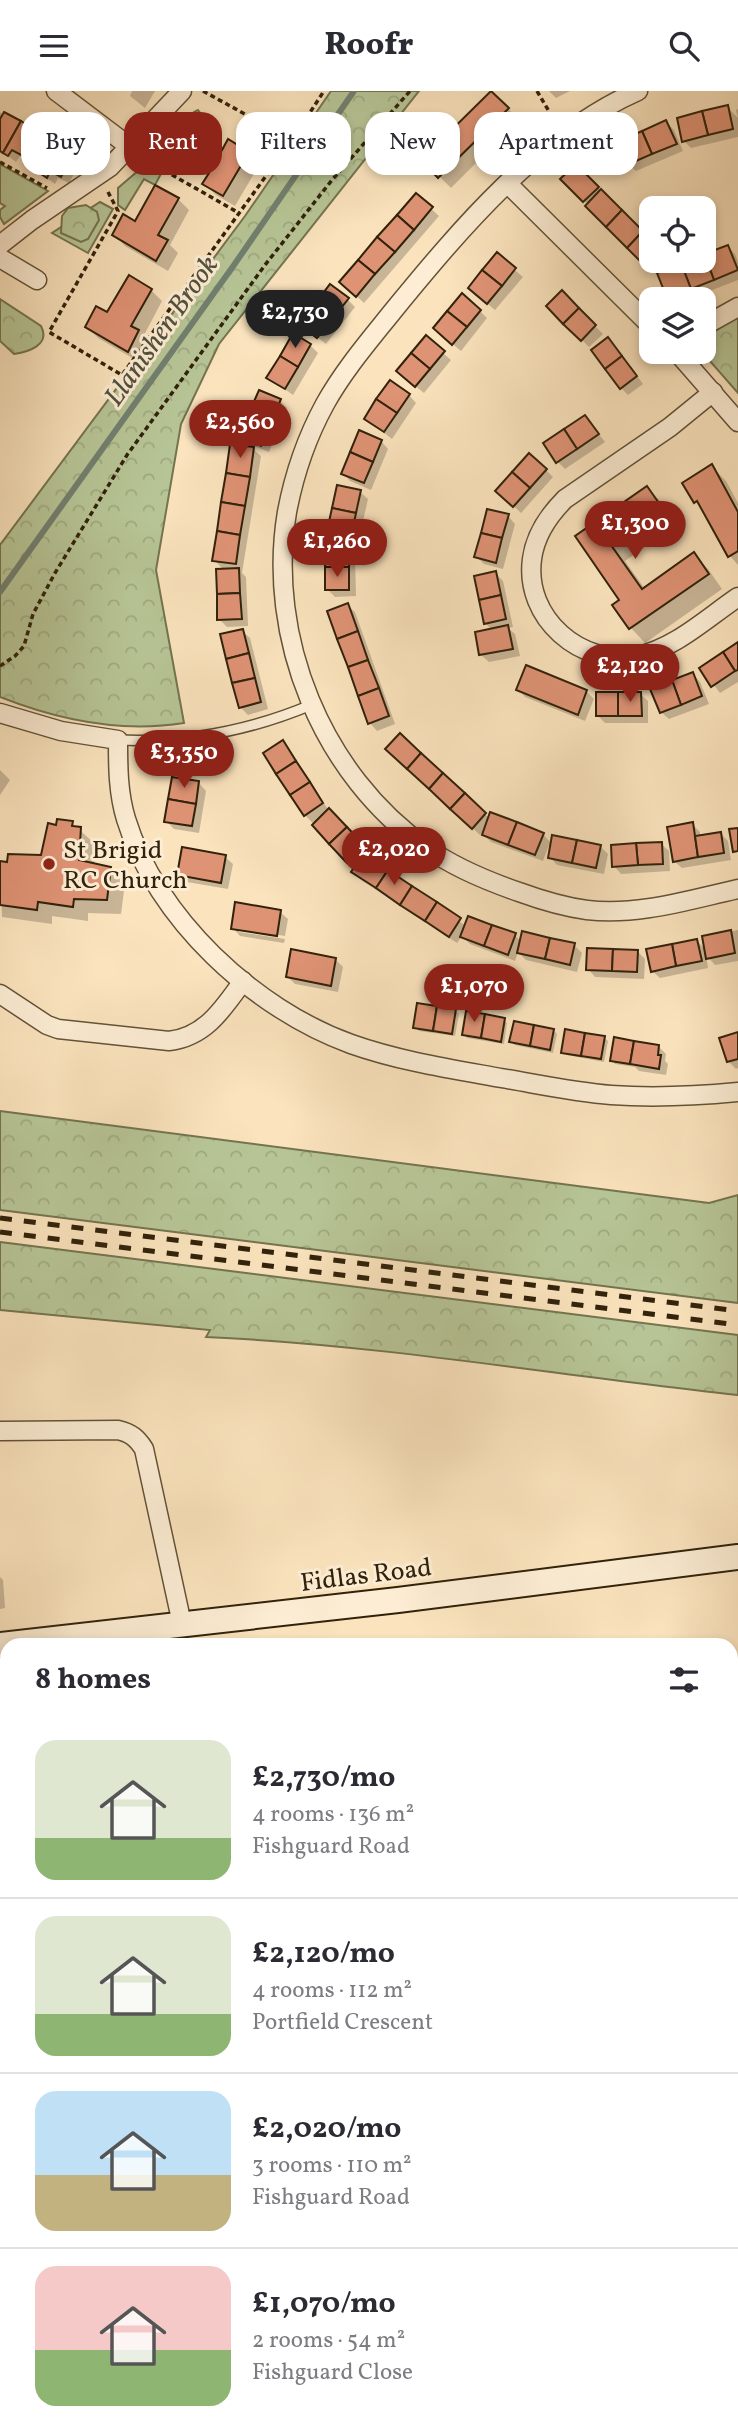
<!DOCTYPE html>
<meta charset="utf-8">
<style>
body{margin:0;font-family:Vollkorn,serif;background:#f2f2f3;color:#2b2b33;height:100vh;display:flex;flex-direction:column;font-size:26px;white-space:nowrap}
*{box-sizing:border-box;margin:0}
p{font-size:23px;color:#7c7c81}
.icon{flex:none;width:38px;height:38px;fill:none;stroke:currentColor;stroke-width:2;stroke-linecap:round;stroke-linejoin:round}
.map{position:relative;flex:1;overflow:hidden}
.drawer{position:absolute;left:0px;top:1547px;width:738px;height:798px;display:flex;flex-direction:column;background:#fff;border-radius:21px 21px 0 0;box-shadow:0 4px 10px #0003}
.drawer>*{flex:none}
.banner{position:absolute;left:21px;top:21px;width:696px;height:63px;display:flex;gap:14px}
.tools{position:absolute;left:639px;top:105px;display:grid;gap:14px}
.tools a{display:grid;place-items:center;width:77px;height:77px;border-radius:14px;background:#fff;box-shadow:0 4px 10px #0003;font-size:35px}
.price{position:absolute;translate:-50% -60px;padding:0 16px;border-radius:24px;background:#8f2418;color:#fff;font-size:23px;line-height:46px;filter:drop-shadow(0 2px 4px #0008)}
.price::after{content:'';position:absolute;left:50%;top:42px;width:21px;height:16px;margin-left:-10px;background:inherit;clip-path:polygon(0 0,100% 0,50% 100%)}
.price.current{background:#222;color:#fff}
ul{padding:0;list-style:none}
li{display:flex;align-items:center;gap:21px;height:175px;padding:0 35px}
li+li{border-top:2px solid #e1e1e2}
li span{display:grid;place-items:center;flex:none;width:196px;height:140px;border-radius:21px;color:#555}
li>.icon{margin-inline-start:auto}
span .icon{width:84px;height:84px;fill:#fffc;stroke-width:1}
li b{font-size:30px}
h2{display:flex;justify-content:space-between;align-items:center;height:84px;padding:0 35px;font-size:30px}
.chip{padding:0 24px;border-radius:21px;background:#fff;box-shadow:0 4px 10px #0003;font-size:24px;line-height:63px}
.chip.current{background:#8f2418;color:#fff}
header{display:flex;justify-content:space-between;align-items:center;height:91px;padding:0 35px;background:#fff;font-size:32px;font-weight:800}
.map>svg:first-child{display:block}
.grass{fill:#b7c596;stroke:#747450;stroke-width:2}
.forest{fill:url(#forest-crowns);stroke:#747450;stroke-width:2}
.shadow{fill:#0003}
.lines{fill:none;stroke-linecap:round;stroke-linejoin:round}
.stream{stroke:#728070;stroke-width:6}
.building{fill:#df9375;stroke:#31220b;stroke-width:2}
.lane-casing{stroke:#635238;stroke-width:12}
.street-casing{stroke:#635238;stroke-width:21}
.secondary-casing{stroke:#31220b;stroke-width:28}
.path{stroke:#31220b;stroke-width:3.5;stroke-dasharray:5 3.5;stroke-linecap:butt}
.lane{stroke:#fcedd4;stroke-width:9}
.street{stroke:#fcedd4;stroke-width:18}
.secondary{stroke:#fcedd4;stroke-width:24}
.rail{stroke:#31220b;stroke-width:5;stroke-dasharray:12 12;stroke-linecap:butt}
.poi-dot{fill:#8f2418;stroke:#fcedd4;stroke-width:2.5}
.labels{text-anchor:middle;stroke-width:6;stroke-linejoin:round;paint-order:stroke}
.poi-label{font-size:26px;fill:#31220b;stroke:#fcedd4;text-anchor:start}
.street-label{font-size:26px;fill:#31220b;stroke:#fcedd4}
.water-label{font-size:28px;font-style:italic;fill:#52513e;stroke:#fcedd4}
</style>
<header><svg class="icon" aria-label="menu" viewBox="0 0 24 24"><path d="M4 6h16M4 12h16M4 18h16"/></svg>Roofr<svg class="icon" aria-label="search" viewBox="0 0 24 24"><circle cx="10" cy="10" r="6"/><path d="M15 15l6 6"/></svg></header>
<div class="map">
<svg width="738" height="2345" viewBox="0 0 738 2345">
<defs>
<pattern id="forest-crowns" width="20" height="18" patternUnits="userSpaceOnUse" patternTransform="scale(1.75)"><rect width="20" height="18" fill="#b7c596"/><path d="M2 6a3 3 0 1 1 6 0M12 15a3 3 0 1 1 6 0" fill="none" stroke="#9ea980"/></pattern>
</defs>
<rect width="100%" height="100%" fill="#fae3bd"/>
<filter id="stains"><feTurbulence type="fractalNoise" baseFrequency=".00286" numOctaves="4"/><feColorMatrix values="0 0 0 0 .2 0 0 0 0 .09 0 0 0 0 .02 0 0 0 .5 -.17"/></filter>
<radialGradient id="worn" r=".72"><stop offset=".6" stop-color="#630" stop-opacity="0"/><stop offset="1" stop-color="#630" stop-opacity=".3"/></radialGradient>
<g class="grass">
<path d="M198,19L201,23L188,39L185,38L164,75L152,68L194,21Z"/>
<path d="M0,73L48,100L4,133L0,126V119L5,115L0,112Z"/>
<path d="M146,73L162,81L155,94L144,88L125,119L118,114V97Z"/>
<path d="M100,111L113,118L88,162L52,142Z"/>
<path d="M738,1839V2345H624L623,2338H732V1840Z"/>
</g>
<g class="forest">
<path d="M331,0H419L219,253L181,333L156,479L184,632C122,642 58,629 0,606V454L245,125Z"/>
<path d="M86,114L97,121L99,129L88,148L81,151L61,142L62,125L68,117Z"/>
<path d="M0,208L41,235C51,254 28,261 14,263L0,250Z"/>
<path d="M738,225V302L702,261L705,246Z"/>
<path d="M0,1020L709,1112L738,1104V1212L0,1119Z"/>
<path d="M0,1151L738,1244V1304C561,1285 384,1254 206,1246L210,1239L0,1219Z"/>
</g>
<g class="shadow">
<path d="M132,0H155L145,17L130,5Z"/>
<path d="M549,0H570L556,7Z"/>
<path d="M492,1L519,29L451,97L423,69Z"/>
<path d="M727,16L738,27L736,19L738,18V46L691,57L684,50Z"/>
<path d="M0,21L3,25L36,41L42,47L74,62L81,70L69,92L58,87L55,93L37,80L38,75L32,69L20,65L16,71L0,59Z"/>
<path d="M666,31L674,39L683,60L636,80L628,73Z"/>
<path d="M174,60L247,62L259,74L235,115L216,104L205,93L209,85L186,72Z"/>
<path d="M576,75L651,150V170H669L656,183L563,88Z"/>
<path d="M416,104L439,125L364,212L349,198Z"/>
<path d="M178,108L189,119L170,154L178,162L168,180L125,155L114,143Z"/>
<path d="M728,156L735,163L738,171V189L689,208H671L669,206L659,183L692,170H704V165Z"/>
<path d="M497,164L523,186L495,219L477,204Z"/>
<path d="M151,199L162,210L143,246L149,252L139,271L98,247L87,235Z"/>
<path d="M562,202L603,243L589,256L548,215Z"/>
<path d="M347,208L355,216L326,253L309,240Z"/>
<path d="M480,220L487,227L461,260L442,244Z"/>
<path d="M426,247L451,269L424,302L406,288Z"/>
<path d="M310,254L318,262L293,304L269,287Z"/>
<path d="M615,255L643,293L628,304L621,297Z"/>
<path d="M409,304L416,312L392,348L366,328Z"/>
<path d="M280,310L287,317L269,361L249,353L242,345Z"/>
<path d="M585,326L605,351L565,378L557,370Z"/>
<path d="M381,350L388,358L371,399L350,390L343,382Z"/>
<path d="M253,358L261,365L242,482L246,486L248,535L227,536L219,528L224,479L214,469Z"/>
<path d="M711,375L726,390L738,412V474L730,465L704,419L695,410Z"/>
<path d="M546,379L553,386L521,422L498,400Z"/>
<path d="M647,397L662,412L677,433L625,470L645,498L694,464L708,478L722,498L645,552L631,537L615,514L622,510L577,446Z"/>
<path d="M360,401L368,408L358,452L336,447L329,440Z"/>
<path d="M508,425L515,433L503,478L484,473L476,465Z"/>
<path d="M348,455L355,463L356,505L335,506L327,498Z"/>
<path d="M495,482L503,490L513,536L508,537L515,543L520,565L489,571L481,564L492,539L486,533Z"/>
<path d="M347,514L355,521L395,633L377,640L370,632Z"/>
<path d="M242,540L250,547L268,618L248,624L240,616Z"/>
<path d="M738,553V591L720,602L701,577Z"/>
<path d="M527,577L586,600L594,608L585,630L525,606L518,598Z"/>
<path d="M693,583L700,591L709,613L669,628L661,621Z"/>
<path d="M640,603L648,610V632H605L597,624Z"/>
<path d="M400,645L490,728L543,743L550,751L543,770L491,751L482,742L480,744L395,665Z"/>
<path d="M283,652L290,659L329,720L371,763L367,767L466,835L515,844L521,851L574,854L582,862L577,881L526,869L518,861L515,870L470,853L462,845L457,852L361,789L354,781L356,778L305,724Z"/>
<path d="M0,679L10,689L0,704Z"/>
<path d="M199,692L206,700L199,742L174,738L166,730Z"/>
<path d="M72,732L95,753L94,774L110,777L125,792L121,823L88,822V830L52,825V833L2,826L0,772L8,773L42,766L58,735Z"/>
<path d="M692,733L700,741V746L720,742L728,750L731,769L682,777L674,770Z"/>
<path d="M661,753L669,760L670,780L621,783L614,775Z"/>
<path d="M600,755L608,763L604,783L557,774L550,766Z"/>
<path d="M225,766L233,773L228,798L187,791L179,783Z"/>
<path d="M280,821L288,828L285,845L239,837V841L285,848L284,852L240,845L233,837Z"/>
<path d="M738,839V870L715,874L706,864L708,877L660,887L652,880L697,850L707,860L704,846Z"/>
<path d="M637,860L645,868L644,888L595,886L588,878Z"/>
<path d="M335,868L343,876L338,901L295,893L288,886Z"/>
<path d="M455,920L459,923L455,945L419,940L415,936Z"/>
<path d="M504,929L507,932L504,953L467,947L464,943Z"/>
<path d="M553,939L557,943L553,962L515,954L511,951Z"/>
<path d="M738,943V977L736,978L728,970Z"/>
<path d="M604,947L608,950L604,971L567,964L563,961Z"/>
<path d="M658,955L666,963L665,970L668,973L666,984L639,980L635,976L615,973L612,969Z"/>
<path d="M0,1486L3,1489L5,1517L0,1518Z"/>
</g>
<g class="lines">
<path class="stream" d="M0,501L234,174L354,0"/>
</g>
<g class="building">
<path d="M491,0L509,17L438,87L421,69Z"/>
<path d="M728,14L733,38L708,44L702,20Z"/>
<path d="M702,20L708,44L682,51L677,27Z"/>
<path d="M4,21L21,30L3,62L0,60V28Z"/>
<path d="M666,29L677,53L652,63L642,40Z"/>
<path d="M21,30L37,40L23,65L12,59L8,65L3,62Z"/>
<path d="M185,37L222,59L228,48L249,61L223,105L202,93L209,82L172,61Z"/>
<path d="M642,40L652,63L627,74L617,51Z"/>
<path d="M42,43L57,52L41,83L35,80L38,73L28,68Z"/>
<path d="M57,52L75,61L61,86L50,80L47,87L41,83Z"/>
<path d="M576,73L599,96L583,111L560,88Z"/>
<path d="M155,94L179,107L158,144L168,149L156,170L112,144L123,123L135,130Z"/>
<path d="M601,98L622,119L606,136L585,115Z"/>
<path d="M416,102L433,116L414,139L397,124Z"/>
<path d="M622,119L643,140L627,157L606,136Z"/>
<path d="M397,124L414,139L395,161L377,146Z"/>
<path d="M643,140L651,148V170H655L647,177L627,157Z"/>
<path d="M377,146L395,161L375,183L358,169Z"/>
<path d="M728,154L738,179L714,189L704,163Z"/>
<path d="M497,161L516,177L502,195L482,179Z"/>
<path d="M704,163L714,189L691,198L681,172L687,170H704Z"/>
<path d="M358,169L375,183L356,206L339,191Z"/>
<path d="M681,172L691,198L667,207L657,182Z"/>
<path d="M482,179L502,195L487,213L468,197Z"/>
<path d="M129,184L152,198L131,235L139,239L128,261L85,236L96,215L107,221Z"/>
<path d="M330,193L349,207L333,227L315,213Z"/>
<path d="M562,199L579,217L563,233L546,215Z"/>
<path d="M462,202L481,219L467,236L447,220Z"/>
<path d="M315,213L333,227L317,247L299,233Z"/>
<path d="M579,217L596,234L581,250L563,233Z"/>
<path d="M447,220L467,236L452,254L433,237Z"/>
<path d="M293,242L311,253L298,276L280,265Z"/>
<path d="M426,244L445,260L430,278L411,262Z"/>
<path d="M608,246L622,265L605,278L591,259Z"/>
<path d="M411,262L430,278L415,296L396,280Z"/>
<path d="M280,265L298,276L285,298L266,287Z"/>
<path d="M622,265L637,285L620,298L605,278Z"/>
<path d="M390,289L410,303L397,322L376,308Z"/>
<path d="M259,299L281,308L271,332L249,322Z"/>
<path d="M376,308L397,322L384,341L364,328Z"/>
<path d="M249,322L271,332L261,355L240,346Z"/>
<path d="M585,324L599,343L577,358L564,338Z"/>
<path d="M564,338L577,358L556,372L543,352Z"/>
<path d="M359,339L382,349L373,371L350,361Z"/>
<path d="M230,353L254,356L250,386L226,382Z"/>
<path d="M350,361L373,371L364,392L341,383Z"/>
<path d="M529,362L547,378L530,397L512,381Z"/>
<path d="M712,373L738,421V460L728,466L697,410L694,412L682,392Z"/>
<path d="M512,381L530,397L513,416L495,400Z"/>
<path d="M226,382L250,386L245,415L221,411Z"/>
<path d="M337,394L361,399L356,422L332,417Z"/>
<path d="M647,395L663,418L611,454L642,498L694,461L709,483L629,538L612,514L619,509L575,445Z"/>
<path d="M221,411L245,415L240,444L217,440Z"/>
<path d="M332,417L356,422L351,446L327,440Z"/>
<path d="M487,418L509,423L502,447L481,442Z"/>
<path d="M217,440L240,444L236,473L212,470Z"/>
<path d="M481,442L502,447L496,472L474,466Z"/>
<path d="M349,453V476H325V454Z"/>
<rect x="325" y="476" width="24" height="23"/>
<path d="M239,477L240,502L217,503L216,478Z"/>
<path d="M496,480L501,504L479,509L474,485Z"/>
<path d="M240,502L242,528L217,529V503Z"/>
<path d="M501,504L506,528L484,533L479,509Z"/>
<path d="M348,512L358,540L337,548L327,520Z"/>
<path d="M508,534L513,558L479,564L475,541Z"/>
<path d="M243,538L249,562L226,568L220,543Z"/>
<path d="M358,540L368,569L348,576L337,548Z"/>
<path d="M738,551V579L735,580L723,561Z"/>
<path d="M723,561L735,580L711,596L699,577Z"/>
<path d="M249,562L255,587L232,592L226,568Z"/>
<path d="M368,569L379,597L358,605L348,576Z"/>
<path d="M526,574L587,599L578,624L516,599Z"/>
<path d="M693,581L702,605L681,614L672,589Z"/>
<path d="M255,587L261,611L239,617L232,592Z"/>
<path d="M672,589L681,614L660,622L650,598Z"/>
<path d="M379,597L389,625L368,633L358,605Z"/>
<rect x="596" y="601" width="22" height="24"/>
<path d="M618,601H641L642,625H618Z"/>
<path d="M400,642L421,662L407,678L385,658Z"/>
<path d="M283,649L296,670L276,683L263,662Z"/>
<path d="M421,662L443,682L429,698L407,678Z"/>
<path d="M296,670L310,691L290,704L276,683Z"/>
<path d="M443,682L465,702L450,718L429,698Z"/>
<path d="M172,686L199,690L196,713L168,708Z"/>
<path d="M310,691L323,712L304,725L290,704Z"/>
<path d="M465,702L486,722L472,738L450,718Z"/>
<path d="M168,708L196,713L192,735L164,731Z"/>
<path d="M329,717L347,736L329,753L312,734Z"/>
<path d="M490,721L517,731L508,754L482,744Z"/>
<path d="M57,728L73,730L72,735L81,736L79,769L111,776L107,809L74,808L73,816L38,811L37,819L0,814V770L7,771L8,763L41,764L48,732L56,734Z"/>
<path d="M517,731L544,742L535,764L508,754Z"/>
<path d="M693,731L698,766L673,771L667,736Z"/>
<path d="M347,736L365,755L347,772L329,753Z"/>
<path d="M738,737V760L733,761L729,738Z"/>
<path d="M721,741L724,762L698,766L695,745Z"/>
<path d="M552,744L577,749L572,772L548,767Z"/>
<path d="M577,749L601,754L596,777L572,772Z"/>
<path d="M662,751L663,773L638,774L636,752Z"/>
<path d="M636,752L638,774L612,776L611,754Z"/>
<path d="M182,756L226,764L221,792L177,784Z"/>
<path d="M363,763L388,779L376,797L351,781Z"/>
<path d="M388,779L412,795L400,814L376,797Z"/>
<path d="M412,795L437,811L425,830L400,814Z"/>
<path d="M235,811L281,819L277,845L231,838Z"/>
<path d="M437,811L461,827L449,846L425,830Z"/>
<path d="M468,825L492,834L484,855L460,846Z"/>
<path d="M492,834L516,842L508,864L484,855Z"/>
<path d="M731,839L735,862L706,868L702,845Z"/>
<path d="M522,840L550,847L545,868L517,862Z"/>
<path d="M550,847L575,852L570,874L545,868Z"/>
<path d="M697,848L702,870L676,875L672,853Z"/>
<path d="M672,853L676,875L651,881L646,858Z"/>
<path d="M587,857L613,858L612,880L586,879Z"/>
<path d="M291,858L336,867L331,895L286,886Z"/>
<path d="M613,858L638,859L637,881L612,880Z"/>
<path d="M417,912L437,915L433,940L413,937Z"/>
<path d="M437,915L456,918L452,943L433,940Z"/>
<path d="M466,920L485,923L481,947L462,944Z"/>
<path d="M485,923L505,927L501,951L481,947Z"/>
<path d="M514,930L534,934L530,955L509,951Z"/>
<path d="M534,934L554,938L550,959L530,955Z"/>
<path d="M565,938L585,942L581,965L561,962Z"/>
<path d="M738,941V968L727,971L719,947Z"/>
<path d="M585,942L605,945L601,968L581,965Z"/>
<path d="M614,946L634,950L630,973L610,970Z"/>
<path d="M634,950L659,954L658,964H661L659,978L630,973Z"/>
<path d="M7,1894V2117L0,2062V1895Z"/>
</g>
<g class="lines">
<defs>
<path id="lane" d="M118,649C185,652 249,640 311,614"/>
<g id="street">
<path d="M56,0L130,56"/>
<path d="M638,0C540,43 460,138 393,220C369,250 344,279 325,313C307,346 294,384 287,421C266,546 322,684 427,757C455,777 487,790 519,801C541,809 564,816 587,819C638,825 688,809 738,798"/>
<path d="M508,93L651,235"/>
<path d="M0,154L32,129L110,76L182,0"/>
<path d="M0,167L37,189"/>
<path d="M704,235L738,216"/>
<path d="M677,261L738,331"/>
<path d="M713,301L670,336L565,408C549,424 535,445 532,468C524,527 581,576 637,565C674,558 707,527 738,506"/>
<path d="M0,622L61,640L118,649C118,675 118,702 126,728C156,827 254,918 351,953C399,970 451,978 501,987C537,993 574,1001 611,1004C653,1007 696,1005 738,1001"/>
<path d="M0,903L47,934L58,938L169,950C205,946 223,918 243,890"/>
<path d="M0,1340L118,1339C131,1342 137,1347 144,1358L182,1533"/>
<path d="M732,1720L738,1719"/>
<path d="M0,1813L7,1812"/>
</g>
<path id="secondary" d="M0,1554L398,1509L738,1466"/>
</defs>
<use href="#lane" class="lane-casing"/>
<use href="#street" class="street-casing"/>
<use href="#secondary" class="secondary-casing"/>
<g class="path">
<path d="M203,0L292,49"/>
<path d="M537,0L554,29"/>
<path d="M0,71L47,97"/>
<path d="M143,72L146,69L239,122"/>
<path d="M108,101L118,120L49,241L122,284L292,49L324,0"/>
<path d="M0,575L15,565L24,555L33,523L55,482L127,364L265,174L332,89L410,0"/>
<path d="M732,1856L738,1855"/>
<path d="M642,2338L643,2345"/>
</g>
<use href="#lane" class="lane"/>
<use href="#street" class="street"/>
<use href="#secondary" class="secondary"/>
<g class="rail">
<path d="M0,1127L738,1220"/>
<path d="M0,1141L738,1234"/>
</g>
</g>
<circle class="poi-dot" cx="49" cy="773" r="7"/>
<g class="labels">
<g class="poi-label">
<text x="63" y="767">St Brigid<tspan x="63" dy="30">RC Church</tspan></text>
</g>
<g class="street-label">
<text transform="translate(366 1483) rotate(-7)" y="9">Fidlas Road</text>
</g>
<g class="water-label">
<text transform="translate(160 239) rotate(-55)" y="10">Llanishen Brook</text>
</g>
</g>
<rect width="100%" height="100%" filter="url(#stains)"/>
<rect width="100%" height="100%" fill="url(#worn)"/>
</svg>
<div class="tools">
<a><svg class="icon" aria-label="locate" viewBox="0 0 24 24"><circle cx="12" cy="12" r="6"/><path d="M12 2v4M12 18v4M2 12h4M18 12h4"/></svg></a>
<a><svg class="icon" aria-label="layers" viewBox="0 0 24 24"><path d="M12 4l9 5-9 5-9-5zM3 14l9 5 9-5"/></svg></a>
</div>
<b class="price current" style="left:295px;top:259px">£2,730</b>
<b class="price" style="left:240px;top:369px">£2,560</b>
<b class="price" style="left:635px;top:470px">£1,300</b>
<b class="price" style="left:337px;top:488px">£1,260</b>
<b class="price" style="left:630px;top:613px">£2,120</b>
<b class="price" style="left:184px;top:699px">£3,350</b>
<b class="price" style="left:394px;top:796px">£2,020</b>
<b class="price" style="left:474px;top:933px">£1,070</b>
<div class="banner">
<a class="chip">Buy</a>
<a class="chip current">Rent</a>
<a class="chip">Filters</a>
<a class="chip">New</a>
<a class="chip">Apartment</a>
</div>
<section class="drawer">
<h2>8 homes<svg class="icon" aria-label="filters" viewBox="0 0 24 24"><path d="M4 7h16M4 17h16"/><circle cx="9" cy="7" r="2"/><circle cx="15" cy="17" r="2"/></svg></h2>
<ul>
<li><span style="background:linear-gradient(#dfe7d0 70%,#8fb573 0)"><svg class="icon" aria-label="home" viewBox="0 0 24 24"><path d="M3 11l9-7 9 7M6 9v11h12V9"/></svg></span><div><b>£2,730/mo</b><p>4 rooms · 136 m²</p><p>Fishguard Road</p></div></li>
<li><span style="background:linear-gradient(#dfe7d0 70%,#8fb573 0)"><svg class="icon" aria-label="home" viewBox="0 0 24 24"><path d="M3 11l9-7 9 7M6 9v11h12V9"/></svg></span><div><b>£2,120/mo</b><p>4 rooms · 112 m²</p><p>Portfield Crescent</p></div></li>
<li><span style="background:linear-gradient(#bfe0f5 60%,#c2b280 0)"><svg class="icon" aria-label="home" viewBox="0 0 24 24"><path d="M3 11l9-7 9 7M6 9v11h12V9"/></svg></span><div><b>£2,020/mo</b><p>3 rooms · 110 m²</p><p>Fishguard Road</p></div></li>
<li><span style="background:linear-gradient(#f6c9c9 60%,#8fb573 0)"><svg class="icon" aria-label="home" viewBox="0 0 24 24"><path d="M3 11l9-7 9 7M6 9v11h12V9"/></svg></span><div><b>£1,070/mo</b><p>2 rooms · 54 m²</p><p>Fishguard Close</p></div></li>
</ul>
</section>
</div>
